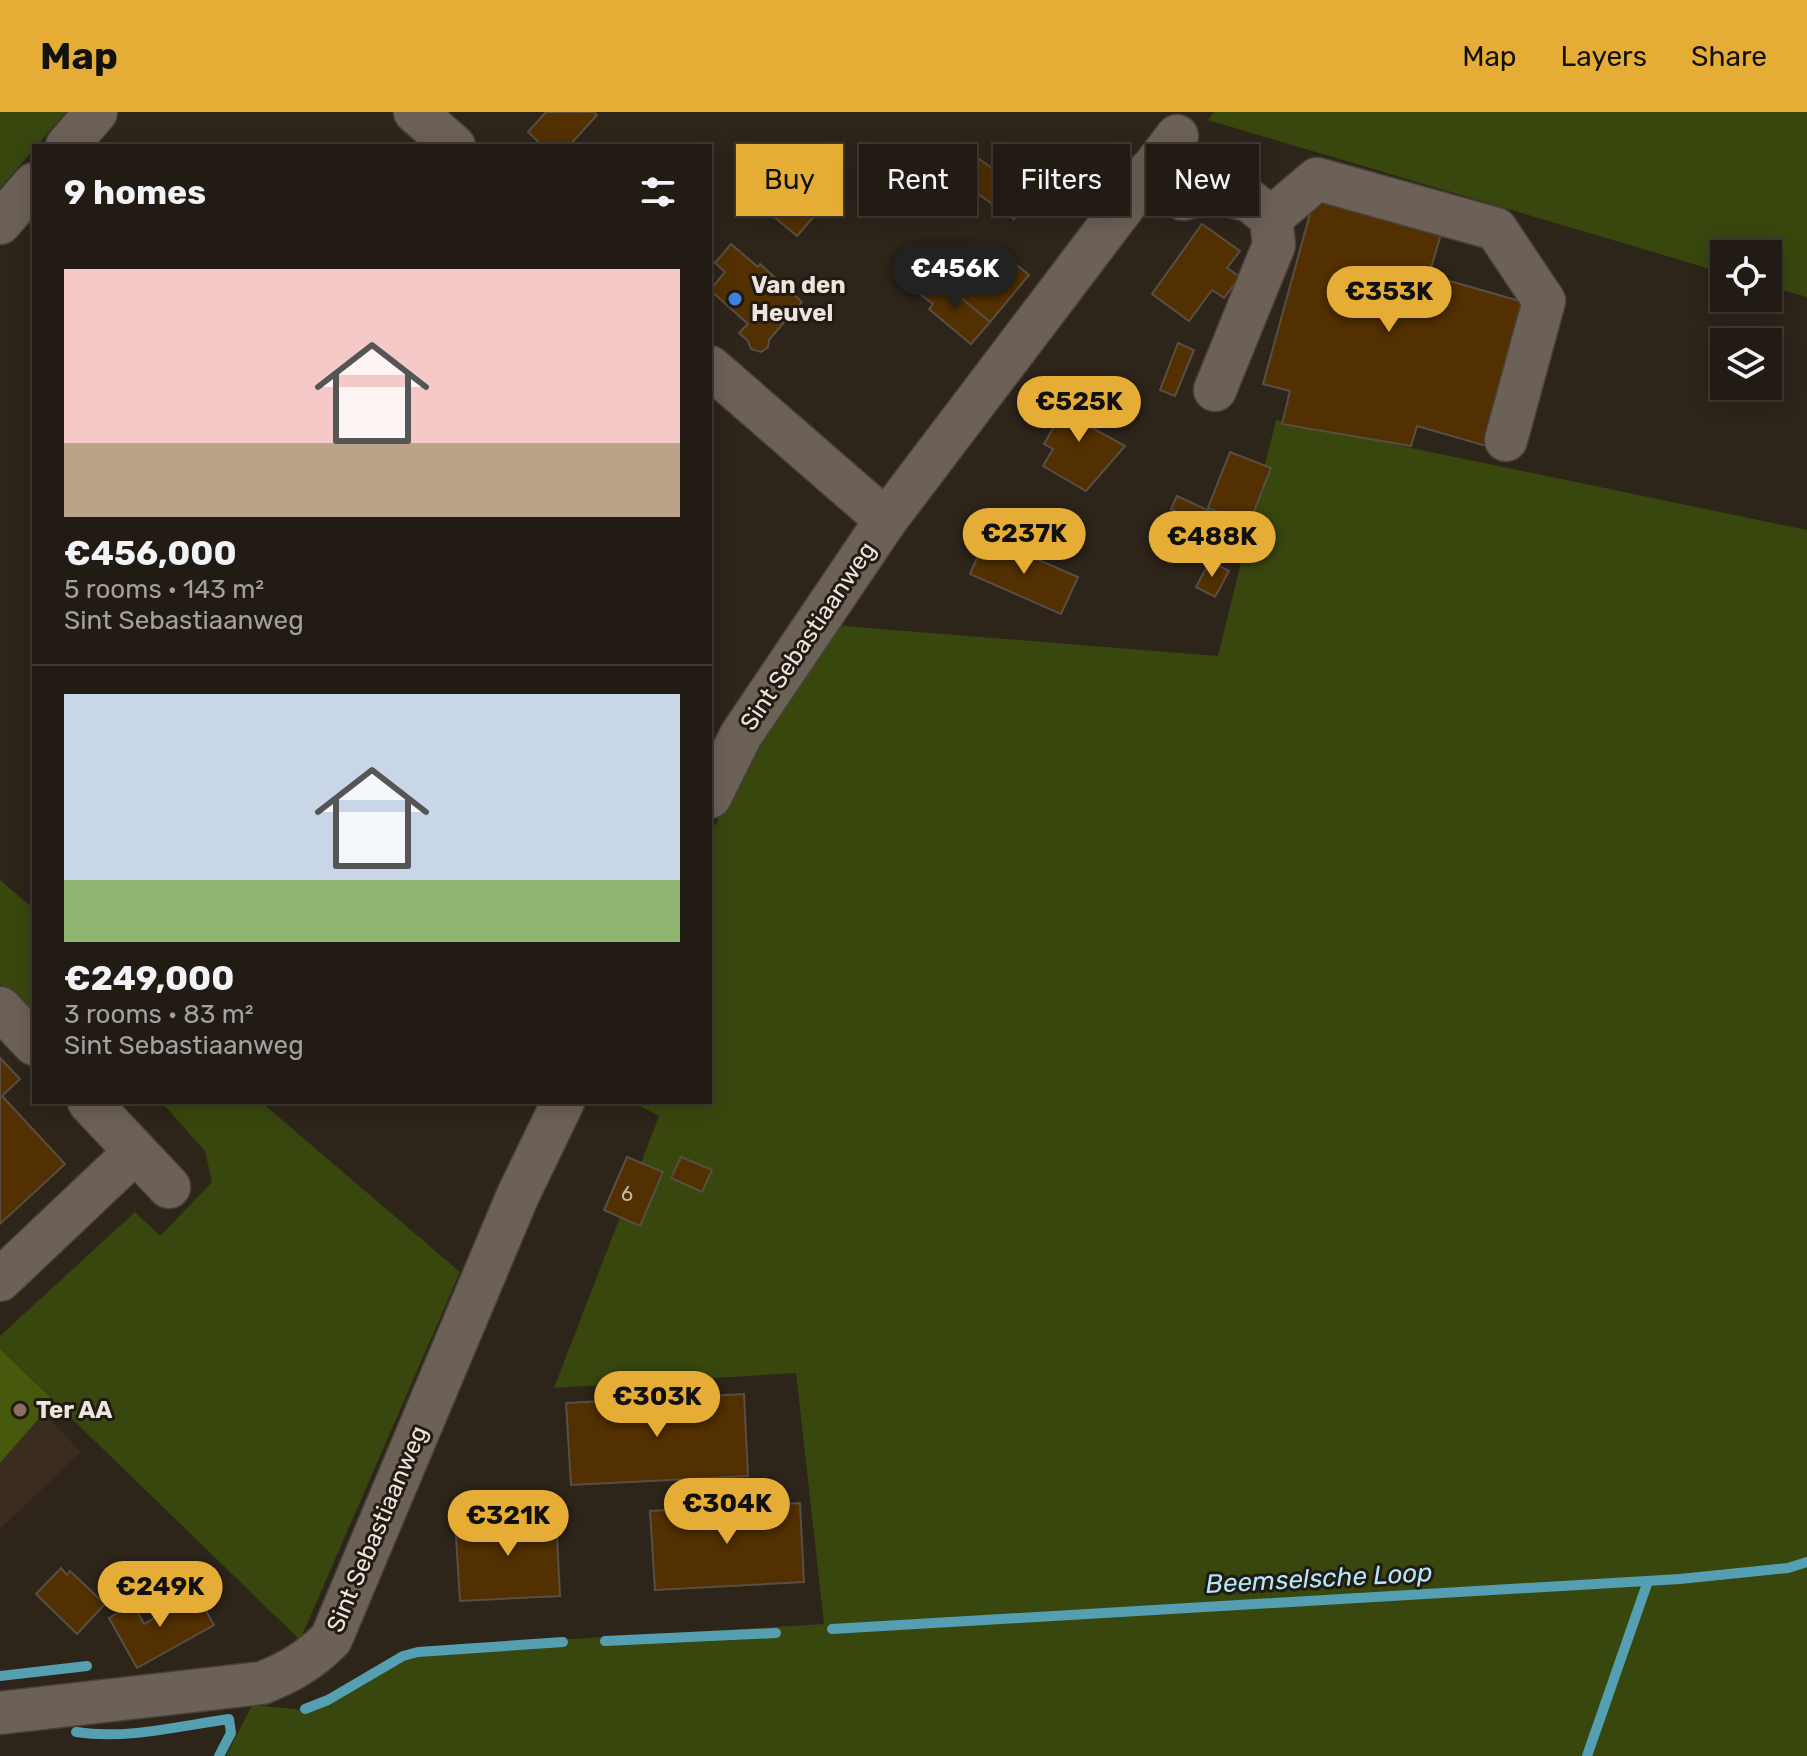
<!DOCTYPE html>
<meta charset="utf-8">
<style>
body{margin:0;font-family:Rubik,sans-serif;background:#2e2822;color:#f1f3f6;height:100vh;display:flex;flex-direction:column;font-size:30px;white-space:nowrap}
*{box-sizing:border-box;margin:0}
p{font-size:26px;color:#a2a1a0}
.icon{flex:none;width:44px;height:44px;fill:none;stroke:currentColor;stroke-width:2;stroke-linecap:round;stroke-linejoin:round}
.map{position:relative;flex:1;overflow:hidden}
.sheet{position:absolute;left:32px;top:32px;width:680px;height:960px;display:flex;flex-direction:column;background:#221b14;border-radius:0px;box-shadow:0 4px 20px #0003,0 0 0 2px #3f3934}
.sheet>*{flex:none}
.hud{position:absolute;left:736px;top:32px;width:760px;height:72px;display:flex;gap:16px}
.buttons{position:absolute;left:1710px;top:128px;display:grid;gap:16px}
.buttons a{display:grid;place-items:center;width:72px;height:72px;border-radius:0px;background:#221b14;box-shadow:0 4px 20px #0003,0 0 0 2px #3f3934;font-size:40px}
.price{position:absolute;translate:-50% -68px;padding:0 18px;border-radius:28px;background:#e5ad35;color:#111;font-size:26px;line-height:52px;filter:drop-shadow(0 2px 4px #0008)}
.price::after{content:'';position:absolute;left:50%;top:48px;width:24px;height:18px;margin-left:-12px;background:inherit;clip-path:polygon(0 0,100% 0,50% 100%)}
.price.selected{background:#222;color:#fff}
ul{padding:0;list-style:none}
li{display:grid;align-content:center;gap:16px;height:424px;padding:0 32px}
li+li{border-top:2px solid #3f3934}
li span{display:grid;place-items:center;height:248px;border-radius:0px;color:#555}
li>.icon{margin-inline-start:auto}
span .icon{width:144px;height:144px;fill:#fffc;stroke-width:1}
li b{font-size:34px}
h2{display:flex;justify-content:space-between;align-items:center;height:96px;padding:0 32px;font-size:34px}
.tag{padding:0 28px;border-radius:0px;background:#221b14;box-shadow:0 4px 20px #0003,0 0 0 2px #3f3934;font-size:28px;line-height:72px}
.tag.selected{background:#e5ad35;color:#111}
header{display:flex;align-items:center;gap:48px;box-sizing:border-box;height:112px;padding:0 40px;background:#e5ad35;color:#111}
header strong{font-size:38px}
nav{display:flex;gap:44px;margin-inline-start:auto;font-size:28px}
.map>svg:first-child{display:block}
.built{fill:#3a2c1e}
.green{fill:#38470e}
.forest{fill:#47590c}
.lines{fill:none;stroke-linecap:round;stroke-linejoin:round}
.stream{stroke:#559fb2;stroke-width:10}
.building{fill:#523001;stroke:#584e44;stroke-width:2}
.minor-casing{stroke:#494139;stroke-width:45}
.minor{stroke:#6c6156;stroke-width:42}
.shop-dot{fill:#3f7fe0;stroke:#231a11;stroke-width:3}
.education-dot{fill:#8d6e63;stroke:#231a11;stroke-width:3}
.labels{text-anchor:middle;stroke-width:6;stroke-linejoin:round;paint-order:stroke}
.number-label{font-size:20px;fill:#c6b8a8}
.poi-label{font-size:24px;font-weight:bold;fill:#ece5df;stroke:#231a11;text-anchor:start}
.street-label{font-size:24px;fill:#ece5df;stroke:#231a11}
.water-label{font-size:26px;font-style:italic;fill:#b2e8fc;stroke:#231a11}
</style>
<header>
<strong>Map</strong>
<nav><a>Map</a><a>Layers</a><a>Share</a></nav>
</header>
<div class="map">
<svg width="1807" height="1644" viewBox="0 0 1807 1644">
<rect width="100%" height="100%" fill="#2d241a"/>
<path class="built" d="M0,1256L81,1340L0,1417Z"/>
<g class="green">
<path d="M0,0H66L0,76Z"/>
<path d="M1214,0H1807V185L1768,174V142H1724V161L1208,8Z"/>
<path d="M1276,308L1807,418V1644H226L252,1593L314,1599L351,1580L402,1546L472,1533L824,1512L796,1261L554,1276L659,1004L632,990H710V722L781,593L832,513L1218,544Z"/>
<path d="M0,768L34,797V909L0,872Z"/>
<path d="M108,990H261L460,1160L300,1528L0,1237V1224L135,1100L160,1124L212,1070L205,1039L164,993Z"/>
</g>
<path class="forest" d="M0,1237L54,1289L0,1351Z"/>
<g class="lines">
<g class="stream">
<path d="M832,1517L1680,1467L1788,1456L1807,1450"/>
<path d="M605,1529L776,1521"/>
<path d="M0,1564L87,1554"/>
<path d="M305,1597L328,1588L403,1544L418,1540L563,1530"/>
<path d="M76,1620C126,1628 179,1614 229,1607L231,1621L219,1644"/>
<path d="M1587,1644L1648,1469"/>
</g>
</g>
<g class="building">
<path d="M546,0H594L597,3L569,34H543L528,20Z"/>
<path d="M908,45L916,53L918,50L959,86L943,104L903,67L907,62L899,54Z"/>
<path d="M978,46L1030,84L1014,107L961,70Z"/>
<path d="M1316,80L1443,115L1429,163L1530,192L1490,335L1417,314L1411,334L1282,312L1290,279L1263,272Z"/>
<path d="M793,81L816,102L797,124L773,104Z"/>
<path d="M1202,112L1240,139L1227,156L1240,165L1224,186L1212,178L1189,209L1152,182Z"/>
<path d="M731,132L758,155L760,152L802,190L790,203L787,200L781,207L785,209L769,228L768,235L761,240L751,237L748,229L739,221L748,212L710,178L725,160L715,151Z"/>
<path d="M996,136L1029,163L990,210L961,186L973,171L970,168Z"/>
<path d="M936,165L990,210L971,232L929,197L933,192L921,183Z"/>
<path d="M1178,231L1194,238L1175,284L1160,278Z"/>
<path d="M1067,279L1104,301L1094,317L1125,334L1086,379L1043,354L1053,337L1044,332L1060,304L1054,301Z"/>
<path d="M1230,340L1271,356L1249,412L1208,396Z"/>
<path d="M1177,384L1216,402L1210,415L1171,397Z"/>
<path d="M986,425L1078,465L1061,502L970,462Z"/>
<path d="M1210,449L1229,459L1215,485L1196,475Z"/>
<path d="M0,946L20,967L2,984L65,1052L0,1112Z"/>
<path d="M627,1045L663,1060L640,1114L604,1098Z"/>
<path d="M681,1045L712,1058L702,1080L671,1066Z"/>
<path d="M744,1282L748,1364L571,1373L566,1291Z"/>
<path d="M800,1391L804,1470L655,1478L650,1399Z"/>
<path d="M556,1403L560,1484L460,1489L455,1409Z"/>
<path d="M61,1456L67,1463L70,1459L105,1492L77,1522L36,1482Z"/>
<path d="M196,1481L214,1513L137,1556L109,1506L133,1492L144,1512Z"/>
</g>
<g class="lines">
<defs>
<g id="minor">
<path d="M415,0L454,34"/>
<path d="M67,34L96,0"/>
<path d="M1149,59L1183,87L1213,79L1250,89L1271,106L1274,133L1215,278"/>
<path d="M1271,106L1317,67L1496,117L1544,189L1506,328"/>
<path d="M0,111L34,72"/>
<path d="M710,255L886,408"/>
<path d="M710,685L741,623L886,408L1177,24"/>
<path d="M0,896L34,932"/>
<path d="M89,990L169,1075"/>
<path d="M0,1168L135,1040"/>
<path d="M0,1601L262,1571C290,1560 310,1548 331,1527L518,1083L563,990"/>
</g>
</defs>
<use href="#minor" class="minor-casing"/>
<use href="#minor" class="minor"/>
</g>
<circle class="shop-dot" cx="735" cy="187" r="8"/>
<circle class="education-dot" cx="20" cy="1298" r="8"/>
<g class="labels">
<g class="number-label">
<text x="627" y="1089">6</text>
</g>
<g class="poi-label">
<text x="751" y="181">Van den<tspan x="751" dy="28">Heuvel</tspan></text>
<text x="36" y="1306">Ter AA</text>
</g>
<g class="street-label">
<text transform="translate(808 524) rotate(-56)" y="8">Sint Sebastiaanweg</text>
<text transform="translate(377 1417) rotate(-67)" y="8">Sint Sebastiaanweg</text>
</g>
<g class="water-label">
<text transform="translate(1319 1466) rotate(-3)" y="9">Beemselsche Loop</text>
</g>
</g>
</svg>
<div class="buttons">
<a><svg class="icon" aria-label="locate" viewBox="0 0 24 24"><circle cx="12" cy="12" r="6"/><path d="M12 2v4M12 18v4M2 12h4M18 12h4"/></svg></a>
<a><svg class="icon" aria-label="layers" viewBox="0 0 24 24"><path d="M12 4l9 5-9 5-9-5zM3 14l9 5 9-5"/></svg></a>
</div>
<b class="price selected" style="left:955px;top:199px">€456K</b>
<b class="price" style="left:1389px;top:222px">€353K</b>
<b class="price" style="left:1079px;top:332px">€525K</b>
<b class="price" style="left:1024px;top:464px">€237K</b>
<b class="price" style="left:1212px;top:467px">€488K</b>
<b class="price" style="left:657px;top:1327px">€303K</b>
<b class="price" style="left:727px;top:1434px">€304K</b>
<b class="price" style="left:508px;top:1446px">€321K</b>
<b class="price" style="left:160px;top:1517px">€249K</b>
<div class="hud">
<a class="tag selected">Buy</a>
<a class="tag">Rent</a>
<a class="tag">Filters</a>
<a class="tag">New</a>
</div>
<section class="sheet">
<h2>9 homes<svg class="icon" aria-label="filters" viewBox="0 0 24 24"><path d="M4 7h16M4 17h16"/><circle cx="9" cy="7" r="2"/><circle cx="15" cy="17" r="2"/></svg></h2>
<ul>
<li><span style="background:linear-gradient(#f6c9c9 70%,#b9a48a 0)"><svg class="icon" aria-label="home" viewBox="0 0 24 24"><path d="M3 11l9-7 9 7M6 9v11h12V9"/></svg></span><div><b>€456,000</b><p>5 rooms · 143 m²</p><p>Sint Sebastiaanweg</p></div></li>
<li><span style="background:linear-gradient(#c9d6e8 75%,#8fb573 0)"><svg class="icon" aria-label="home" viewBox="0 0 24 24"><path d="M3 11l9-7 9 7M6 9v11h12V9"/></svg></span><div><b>€249,000</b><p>3 rooms · 83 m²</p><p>Sint Sebastiaanweg</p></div></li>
</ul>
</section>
</div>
